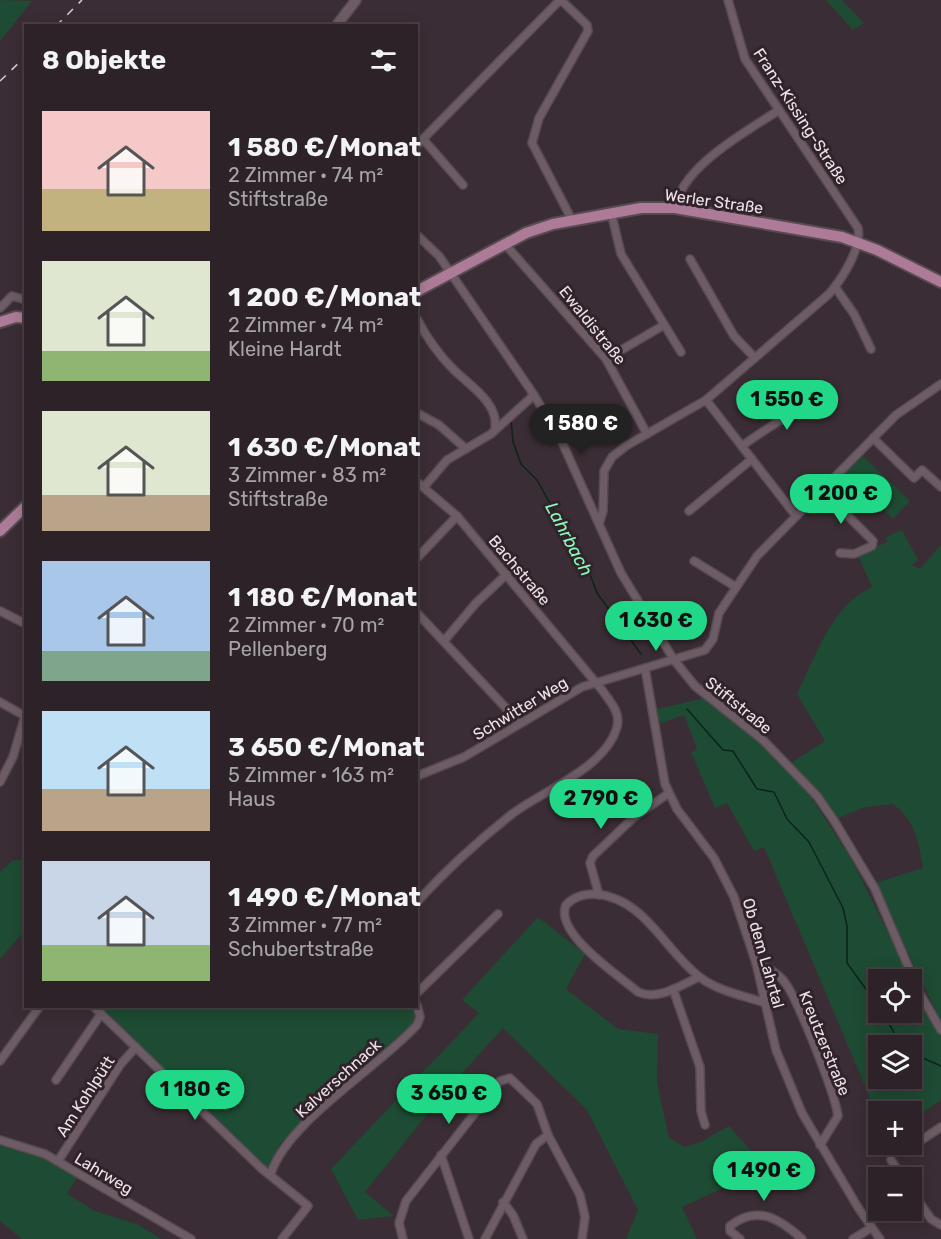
<!DOCTYPE html>
<html lang="de">
<meta charset="utf-8">
<style>
body{margin:0;font-family:Rubik,sans-serif;background:#342a30;color:#f1f3f6;height:100vh;display:flex;flex-direction:column;font-size:22px;white-space:nowrap}
*{box-sizing:border-box;margin:0}
p{font-size:20px;color:#a6a4a8}
.icon{flex:none;width:33px;height:33px;fill:none;stroke:currentColor;stroke-width:2;stroke-linecap:round;stroke-linejoin:round}
.map{position:relative;flex:1;overflow:hidden}
.panel{position:absolute;left:24px;top:24px;width:394px;height:984px;display:flex;flex-direction:column;background:#2c2228;border-radius:0px;box-shadow:0 3px 15px #0003,0 0 0 2px #483f45}
.panel>*{flex:none}
.controls{position:absolute;left:868px;top:969px;display:grid;gap:12px}
.controls a{display:grid;place-items:center;width:54px;height:54px;border-radius:0px;background:#2c2228;box-shadow:0 3px 15px #0003,0 0 0 2px #483f45;font-size:30px}
.price{position:absolute;translate:-50% -51px;padding:0 14px;border-radius:21px;background:#20d887;color:#111;font-size:20px;line-height:39px;filter:drop-shadow(0 2px 3px #0008)}
.price::after{content:'';position:absolute;left:50%;top:36px;width:18px;height:14px;margin-left:-9px;background:inherit;clip-path:polygon(0 0,100% 0,50% 100%)}
.price.current{background:#222;color:#fff}
ul{padding:0;list-style:none}
li{display:flex;align-items:center;gap:18px;height:150px;padding:0 18px}
li span{display:grid;place-items:center;flex:none;width:168px;height:120px;border-radius:0px;color:#555}
li>.icon{margin-inline-start:auto}
span .icon{width:72px;height:72px;fill:#fffc;stroke-width:1}
li b{font-size:26px}
h2{display:flex;justify-content:space-between;align-items:center;height:72px;padding:0 18px;font-size:26px}
.map>svg:first-child{display:block}
.green{fill:#1e4b33;fill-rule:evenodd}
.lines{fill:none;stroke-linecap:round;stroke-linejoin:round}
.stream{stroke:#0b2517;stroke-width:1.5}
.minor-casing{stroke:#574b51;stroke-width:10}
.secondary-casing{stroke:#574b51;stroke-width:12}
.primary-casing{stroke:#574b51;stroke-width:14}
.minor{stroke:#6d5c65;stroke-width:7}
.secondary{stroke:#6d5c65;stroke-width:9}
.primary{stroke:#ad7b97;stroke-width:10}
.rail{stroke:#d8cdd3;stroke-width:1.5;stroke-dasharray:8 8;stroke-linecap:butt}
.labels{text-anchor:middle;stroke-width:6;stroke-linejoin:round;paint-order:stroke}
.street-label{font-size:16px;fill:#ede3e8;stroke:#31232b}
.water-label{font-size:18px;font-style:italic;fill:#8cf9ba;stroke:#31232b}
</style>
<div class="map">
<svg width="941" height="1239" viewBox="0 0 941 1239">
<rect width="100%" height="100%" fill="#3b2d35"/>
<g class="green">
<path d="M0,0L32,1L0,41Z"/>
<path d="M826,0H842L864,23L853,30Z"/>
<path d="M863,456L910,501L893,519L844,474Z"/>
<path d="M902,530L918,560L912,565L920,569L941,545V1022L875,883L923,868C919,842 915,820 893,804L866,807L838,818L821,793L791,763L825,741L797,694C816,656 831,606 872,587L858,555L887,542L886,537Z"/>
<path d="M709,697L786,764L812,798L853,862L911,979L879,980V1012H912V981L941,1036V1100L912,1120V1112H879V1119L764,847L754,851L727,803L715,808L691,752L697,749L684,715L655,725L653,710ZM879,1046H912V1078H879Z"/>
<path d="M25,859V930L0,959V872L12,861Z"/>
<path d="M538,917L585,954L566,989L618,1029L658,1034L657,1083L669,1138L685,1147L701,1142L729,1126L766,1168L682,1207L697,1239H626L638,1210L587,1110L503,1028L445,1092L365,1192L394,1216L358,1220L331,1169L479,1013L462,1000Z"/>
<path d="M413,1006L416,1010L413,1023L280,1144L268,1168L98,1007Z"/>
<path d="M0,1145L43,1158L78,1176L67,1194L95,1211L139,1225L161,1239H22L0,1221Z"/>
</g>
<g class="lines">
<g class="stream">
<path d="M511,420L513,442L521,464L537,480L591,577L597,593L641,654"/>
<path d="M687,709L723,750L733,751L757,789L774,792L787,819L809,842L843,908L847,926V963L879,1007"/>
<path d="M883,1012L901,1046"/>
<path d="M912,1053L941,1066"/>
</g>
<defs>
<g id="minor">
<path d="M561,0L587,25L588,31L539,118L532,143L572,220"/>
<path d="M423,139L463,185"/>
<path d="M417,145L560,0"/>
<path d="M675,208C682,166 746,132 779,110"/>
<path d="M611,212L621,254L681,352"/>
<path d="M417,235L439,256L534,395L561,440L621,573L674,660L695,686L763,740L817,796L835,822L875,889L919,992L941,1030"/>
<path d="M504,243L606,359L647,434"/>
<path d="M690,259L734,336L755,358"/>
<path d="M835,287L854,314L871,349"/>
<path d="M0,308L12,296L26,300"/>
<path d="M417,319C427,338 438,354 453,369C469,385 499,403 495,428"/>
<path d="M606,359L664,325"/>
<path d="M706,400L796,516"/>
<path d="M417,413L439,425L466,449"/>
<path d="M873,438L914,478L922,470L941,487"/>
<path d="M742,446C766,428 792,415 815,395"/>
<path d="M417,482L457,516L602,690C610,702 621,712 617,727C606,768 542,791 512,814C478,841 446,870 417,902"/>
<path d="M424,487L447,460L491,434L534,395"/>
<path d="M822,490L873,541L872,546L854,554L840,553"/>
<path d="M689,511L752,459"/>
<path d="M599,524L603,511L604,471L612,457L626,446L706,400L829,294C842,279 862,248 858,228L745,59L728,0"/>
<path d="M417,558L457,516"/>
<path d="M694,561L736,587"/>
<path d="M0,611L26,624"/>
<path d="M417,613L520,723"/>
<path d="M444,641L476,603L507,574"/>
<path d="M645,668L665,784L677,809L714,858L734,897L756,963L776,1050L802,1113L859,1209L880,1239"/>
<path d="M0,702L25,716L13,757L0,782"/>
<path d="M417,776L464,757L582,687L705,650L713,639L719,613L757,556L896,415L941,384"/>
<path d="M599,895L590,863L593,856L633,818L669,793"/>
<path d="M756,963C766,967 776,972 783,980C797,996 835,1094 838,1116L820,1145"/>
<path d="M699,977C681,985 658,1001 638,992C618,975 554,933 566,905C574,896 584,894 595,894C646,898 665,952 701,978C718,991 745,996 765,1003"/>
<path d="M673,989L700,1067L701,1111L705,1125"/>
<path d="M417,993L498,914"/>
<path d="M93,1006L261,1168L308,1206L282,1239"/>
<path d="M0,1061L40,1006"/>
<path d="M56,1080L101,1014"/>
<path d="M0,1140L45,1154L191,1239"/>
<path d="M920,1141L941,1127"/>
<path d="M441,1155L469,1239"/>
<path d="M891,1160L903,1178"/>
<path d="M58,1161L120,1065L136,1047"/>
<path d="M271,1173C289,1120 378,1068 417,1025L420,1017L417,1005"/>
<path d="M912,1192L931,1219L941,1225"/>
<path d="M503,1202L513,1215L523,1239"/>
<path d="M403,1239L399,1223L406,1201L500,1081L510,1078L537,1104L548,1135L580,1195L585,1217L582,1239"/>
<path d="M485,1239L536,1144L548,1135"/>
<path d="M740,1239L730,1231V1226C757,1204 780,1219 802,1239"/>
<path d="M853,1239L871,1228"/>
</g>
<path id="secondary" d="M336,26L356,0"/>
<g id="primary">
<path d="M417,291L526,233L553,224L641,208H675L842,237L877,250L941,282"/>
<path d="M0,322L16,317L26,318"/>
<path d="M0,531L26,506"/>
</g>
</defs>
<use href="#minor" class="minor-casing"/>
<use href="#secondary" class="secondary-casing"/>
<use href="#primary" class="primary-casing"/>
<use href="#minor" class="minor"/>
<use href="#secondary" class="secondary"/>
<use href="#primary" class="primary"/>
<g class="rail">
<path d="M56,26L82,0"/>
<path d="M0,81L26,56"/>
</g>
</g>
<g class="labels">
<g class="street-label">
<text transform="translate(801 116) rotate(57)" y="6">Franz-Kissing-Straße</text>
<text transform="translate(714 201) rotate(8)" y="6">Werler Straße</text>
<text transform="translate(593 325) rotate(51)" y="6">Ewaldistraße</text>
<text transform="translate(520 570) rotate(50)" y="6">Bachstraße</text>
<text transform="translate(739 705) rotate(39)" y="6">Stiftstraße</text>
<text transform="translate(520 708) rotate(-31)" y="6">Schwitter Weg</text>
<text transform="translate(764 953) rotate(74)" y="6">Ob dem Lahrtal</text>
<text transform="translate(825 1043) rotate(68)" y="6">Kreutzerstraße</text>
<text transform="translate(338 1078) rotate(-42)" y="6">Kalverschnack</text>
<text transform="translate(85 1096) rotate(-57)" y="6">Am Kohlpütt</text>
<text transform="translate(104 1173) rotate(31)" y="6">Lahrweg</text>
</g>
<g class="water-label">
<text transform="translate(569 539) rotate(62)" y="6">Lahrbach</text>
</g>
</g>
</svg>
<div class="controls">
<a><svg class="icon" aria-label="locate" viewBox="0 0 24 24"><circle cx="12" cy="12" r="6"/><path d="M12 2v4M12 18v4M2 12h4M18 12h4"/></svg></a>
<a><svg class="icon" aria-label="layers" viewBox="0 0 24 24"><path d="M12 4l9 5-9 5-9-5zM3 14l9 5 9-5"/></svg></a>
<a>+</a>
<a>−</a>
</div>
<b class="price" style="left:787px;top:431px">1 550 €</b>
<b class="price current" style="left:581px;top:455px">1 580 €</b>
<b class="price" style="left:841px;top:525px">1 200 €</b>
<b class="price" style="left:656px;top:652px">1 630 €</b>
<b class="price" style="left:601px;top:830px">2 790 €</b>
<b class="price" style="left:195px;top:1121px">1 180 €</b>
<b class="price" style="left:449px;top:1125px">3 650 €</b>
<b class="price" style="left:764px;top:1202px">1 490 €</b>
<section class="panel">
<h2>8 Objekte<svg class="icon" aria-label="filters" viewBox="0 0 24 24"><path d="M4 7h16M4 17h16"/><circle cx="9" cy="7" r="2"/><circle cx="15" cy="17" r="2"/></svg></h2>
<ul>
<li><span style="background:linear-gradient(#f6c9c9 65%,#c2b280 0)"><svg class="icon" aria-label="home" viewBox="0 0 24 24"><path d="M3 11l9-7 9 7M6 9v11h12V9"/></svg></span><div><b>1 580 €/Monat</b><p>2 Zimmer · 74 m²</p><p>Stiftstraße</p></div></li>
<li><span style="background:linear-gradient(#dfe7d0 75%,#8fb573 0)"><svg class="icon" aria-label="home" viewBox="0 0 24 24"><path d="M3 11l9-7 9 7M6 9v11h12V9"/></svg></span><div><b>1 200 €/Monat</b><p>2 Zimmer · 74 m²</p><p>Kleine Hardt</p></div></li>
<li><span style="background:linear-gradient(#dfe7d0 70%,#b9a48a 0)"><svg class="icon" aria-label="home" viewBox="0 0 24 24"><path d="M3 11l9-7 9 7M6 9v11h12V9"/></svg></span><div><b>1 630 €/Monat</b><p>3 Zimmer · 83 m²</p><p>Stiftstraße</p></div></li>
<li><span style="background:linear-gradient(#a9c7e8 75%,#7fa58c 0)"><svg class="icon" aria-label="home" viewBox="0 0 24 24"><path d="M3 11l9-7 9 7M6 9v11h12V9"/></svg></span><div><b>1 180 €/Monat</b><p>2 Zimmer · 70 m²</p><p>Pellenberg</p></div></li>
<li><span style="background:linear-gradient(#bfe0f5 65%,#b9a48a 0)"><svg class="icon" aria-label="home" viewBox="0 0 24 24"><path d="M3 11l9-7 9 7M6 9v11h12V9"/></svg></span><div><b>3 650 €/Monat</b><p>5 Zimmer · 163 m²</p><p>Haus</p></div></li>
<li><span style="background:linear-gradient(#c9d6e8 70%,#8fb573 0)"><svg class="icon" aria-label="home" viewBox="0 0 24 24"><path d="M3 11l9-7 9 7M6 9v11h12V9"/></svg></span><div><b>1 490 €/Monat</b><p>3 Zimmer · 77 m²</p><p>Schubertstraße</p></div></li>
</ul>
</section>
</div>
